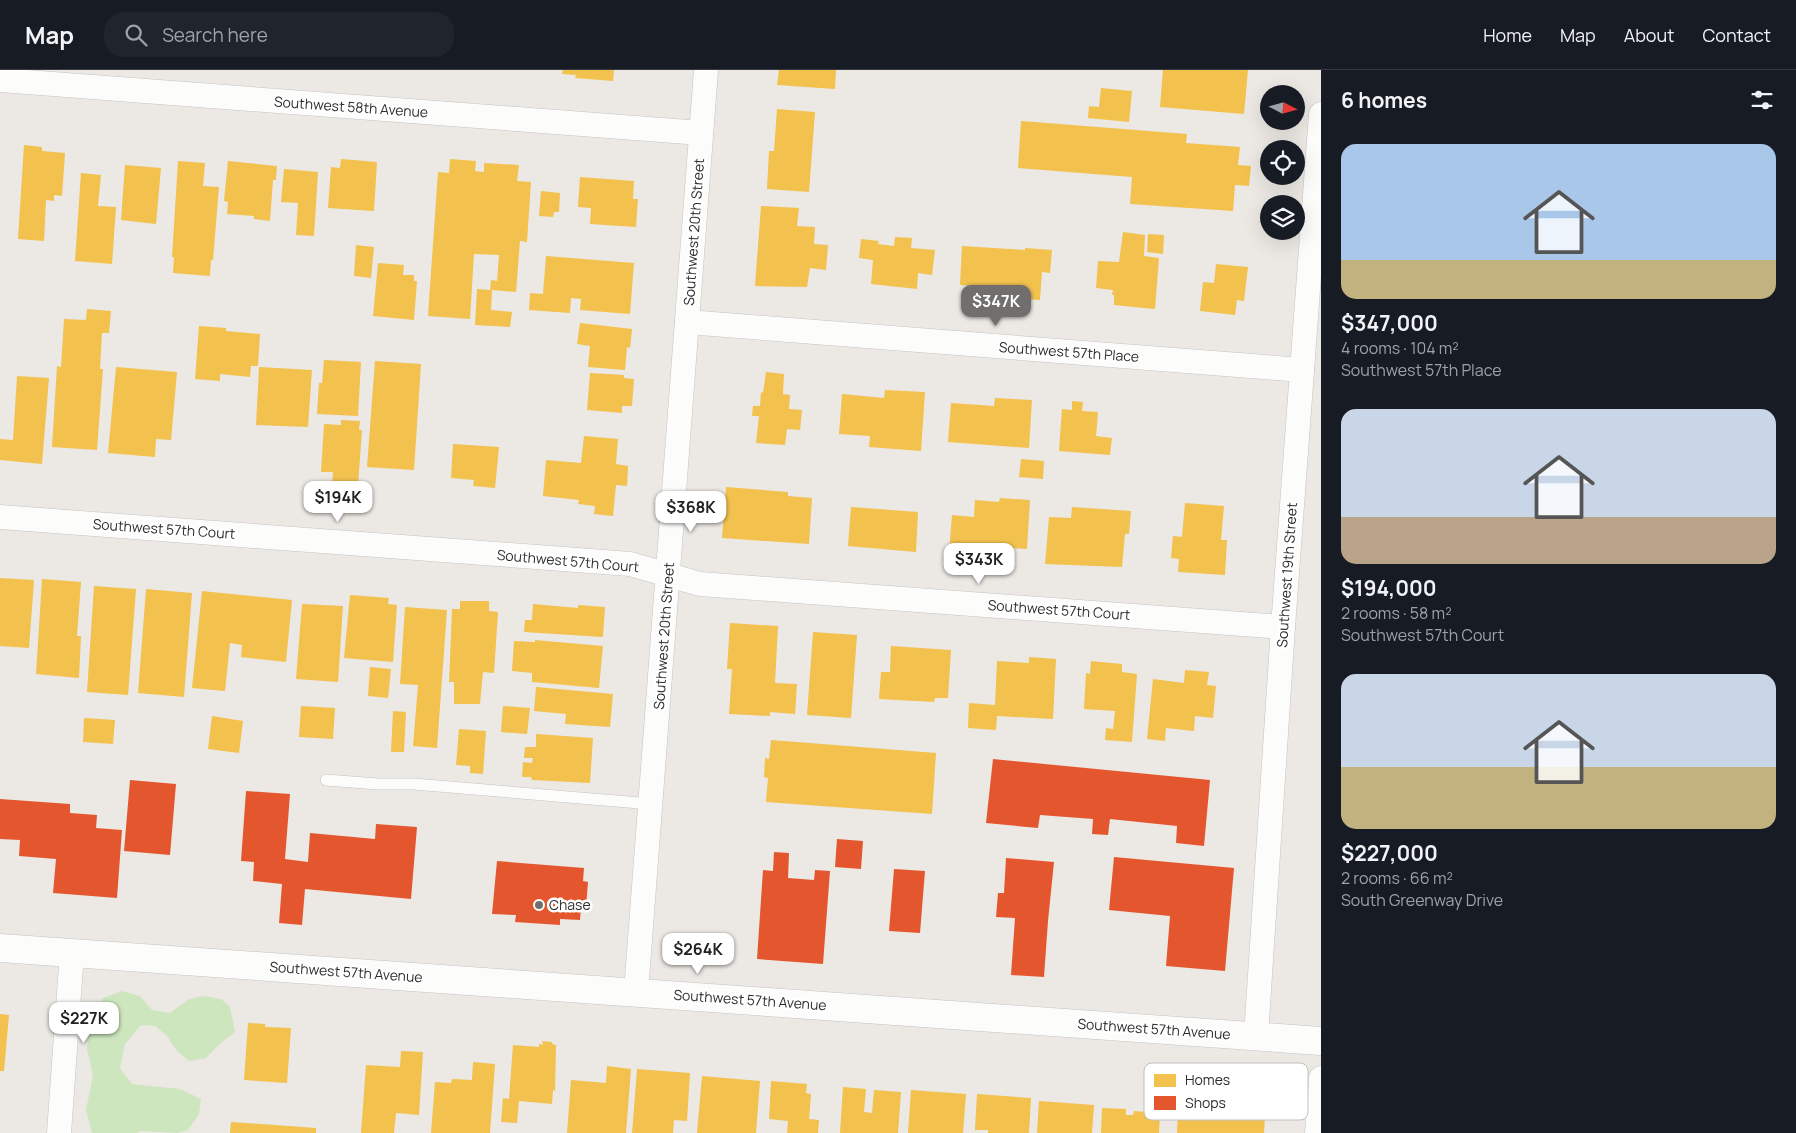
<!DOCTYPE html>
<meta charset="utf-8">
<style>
body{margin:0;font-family:Manrope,sans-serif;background:#20242c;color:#f1f3f6;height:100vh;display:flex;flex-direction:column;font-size:19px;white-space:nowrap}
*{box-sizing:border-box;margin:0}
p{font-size:16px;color:#9ea1a6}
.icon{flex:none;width:28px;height:28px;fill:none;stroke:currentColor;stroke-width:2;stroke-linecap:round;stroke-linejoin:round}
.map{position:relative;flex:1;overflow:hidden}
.drawer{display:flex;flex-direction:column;background:#171b24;width:475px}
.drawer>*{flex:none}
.needle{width:32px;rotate:96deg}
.controls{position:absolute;left:1260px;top:15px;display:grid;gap:10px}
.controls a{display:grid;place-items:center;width:45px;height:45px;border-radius:50%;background:#171b24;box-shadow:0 5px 20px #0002;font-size:25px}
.price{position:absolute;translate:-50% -42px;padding:0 11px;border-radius:10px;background:#fff;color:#222;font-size:16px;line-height:32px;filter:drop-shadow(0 1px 2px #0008)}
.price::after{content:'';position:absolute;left:50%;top:30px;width:15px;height:11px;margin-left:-8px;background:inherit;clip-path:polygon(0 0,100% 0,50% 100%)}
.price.active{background:#706f6e;color:#fff}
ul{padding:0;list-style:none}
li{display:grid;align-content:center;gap:10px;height:265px;padding:0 20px}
li span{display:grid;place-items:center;height:155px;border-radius:15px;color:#555}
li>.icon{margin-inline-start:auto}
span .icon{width:90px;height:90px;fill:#fffc;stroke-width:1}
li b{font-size:21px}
h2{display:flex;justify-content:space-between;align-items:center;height:60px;padding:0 20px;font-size:21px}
header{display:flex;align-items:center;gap:30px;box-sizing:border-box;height:70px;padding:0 25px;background:#171b24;border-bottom:1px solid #363941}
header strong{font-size:24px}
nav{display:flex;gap:28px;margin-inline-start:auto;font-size:18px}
.search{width:350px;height:45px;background:#20242c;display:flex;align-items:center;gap:12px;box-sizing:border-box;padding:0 18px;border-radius:20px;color:#9ea1a6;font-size:19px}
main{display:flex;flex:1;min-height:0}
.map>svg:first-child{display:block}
.green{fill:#cee6be}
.homes{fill:#f2c14e}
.shops{fill:#e4572e}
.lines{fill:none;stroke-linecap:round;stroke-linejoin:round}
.lane-casing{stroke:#c5c4c5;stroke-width:12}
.street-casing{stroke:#c5c4c5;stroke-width:25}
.secondary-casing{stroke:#c5c4c5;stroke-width:29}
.lane{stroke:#fcfcfb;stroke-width:11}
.street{stroke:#fcfcfb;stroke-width:24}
.secondary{stroke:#fcfcfb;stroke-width:28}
.poi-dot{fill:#706f6e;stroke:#fff;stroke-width:2}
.labels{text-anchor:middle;stroke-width:5;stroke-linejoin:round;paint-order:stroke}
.street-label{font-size:14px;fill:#2e2e2e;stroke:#fff}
.poi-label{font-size:14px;fill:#2e2e2e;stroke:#fff;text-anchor:start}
.key{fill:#fff;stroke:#c0c0c0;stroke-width:1}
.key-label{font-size:14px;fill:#2e2e2e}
</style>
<header>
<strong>Map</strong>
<div class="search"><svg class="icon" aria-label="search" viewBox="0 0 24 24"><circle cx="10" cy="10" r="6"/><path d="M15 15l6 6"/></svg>Search here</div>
<nav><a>Home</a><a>Map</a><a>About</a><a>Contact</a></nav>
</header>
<main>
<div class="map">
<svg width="1321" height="1063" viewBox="0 0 1321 1063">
<rect width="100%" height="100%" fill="#ece8e4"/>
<path class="green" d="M122,921L140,926L152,940L170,943L189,929L204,926L221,929L230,937L235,962L218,975L206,988L189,991L177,981L167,966L155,956L141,955L125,974L120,998L132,1014L180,1019L201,1029L199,1044L188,1060L177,1063L140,1061L137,1063H92L86,1040L93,1005L87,979L90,949L103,928Z"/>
<g class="homes">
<path d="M563,0H614L613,11L575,8L576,5L562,4Z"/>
<path d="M779,0H836L835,19L777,15Z"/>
<path d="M1163,0H1248L1244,44L1160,37Z"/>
<path d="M1101,18L1132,21L1129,52L1088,48L1089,36L1099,37Z"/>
<path d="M777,39L815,42L809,122L767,119L769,81H774Z"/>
<path d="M1021,51L1187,64L1186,73L1240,77L1238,95L1251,96L1249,116L1235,115L1233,141L1130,134L1132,107L1018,98Z"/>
<path d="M24,75L42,77V81L65,83L62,126L54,125V131L46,130L44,171L18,169Z"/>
<path d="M341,89L377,92L374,141L328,138L331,97L340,98Z"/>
<path d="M450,89L476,91L475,101L484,102V93L519,95L517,111L531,112L527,172L520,171L516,222L492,220L491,240L512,242L510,257L475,255L477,219L490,220L491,210L497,211L499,185L474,184L470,249L428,246L438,102L449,103Z"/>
<path d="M178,91L205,93L203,116L219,117L213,190H211L210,206L173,203L174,187H172Z"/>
<path d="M228,91L277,96L276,110H273L270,151L254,149V146L227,144L228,132L224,131Z"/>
<path d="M125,95L161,98L156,154L121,150Z"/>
<path d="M284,99L318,102L314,166L296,165L298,133L281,132Z"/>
<path d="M81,103L101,105L98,136L116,137L112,194L75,191Z"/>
<path d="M580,107L634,111L633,129H638L636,157L590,154L591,138L578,137Z"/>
<path d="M541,121L560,123L559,142H554L553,147L539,146Z"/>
<path d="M761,136L799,138L797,156L815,157L814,174L828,175L826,200L810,198L807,217L755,216Z"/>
<path d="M1123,162L1145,165L1144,186L1159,188L1155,239L1114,235V225H1112L1113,220L1096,218L1098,191L1119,192Z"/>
<path d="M1148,164L1164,165L1163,184L1147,182Z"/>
<path d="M895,167L912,168L911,178L935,180L932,205L918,203L917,219L871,214L873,190L859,188L861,169L879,171L878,174L894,176Z"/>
<path d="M356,175L374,177L371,208L354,206Z"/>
<path d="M962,176L1025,180V178L1052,180L1050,203L1042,202L1040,230L1001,227L1002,218L960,215Z"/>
<path d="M546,186L634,193L630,244L580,240L581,229L571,228L570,243L529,240L530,223L543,224Z"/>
<path d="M378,193L404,195L403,205H414V211H417L414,250L373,246Z"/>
<path d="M1216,194L1248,197L1244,231L1237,230L1235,245L1200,241L1203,212L1214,213Z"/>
<path d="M87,239L111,241L109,263H102L100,299H103L97,380L52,377L57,296L61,297L64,249L86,250Z"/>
<path d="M580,253L632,259L630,278L627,277L625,300L588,297L590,276L577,274Z"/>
<path d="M199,256L226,258V261L260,264L258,296H251L250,307L220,304V311L195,309Z"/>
<path d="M324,290L361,292L358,346L317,344L319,313H322Z"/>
<path d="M375,291L421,294L414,400L367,397Z"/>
<path d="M116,297L177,302L171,370L156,369L155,387L108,383Z"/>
<path d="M259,297L312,300L308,357L256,355Z"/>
<path d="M766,302L784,304L783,324L790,325L789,339L802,340L800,360L787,359L785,375L756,373L759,346H752L753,336H760L761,322L763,323Z"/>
<path d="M590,303L624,305V308L634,309L632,336H622V343L587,340Z"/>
<path d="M17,306L49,308L42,394L0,390V369L13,370Z"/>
<path d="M885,320L925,322L921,381L869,377L870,366L839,364L842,324L884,328Z"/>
<path d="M995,328L1032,330L1029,378L948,372L951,333L994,336Z"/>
<path d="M1072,331L1083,332L1082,341L1098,342L1096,366L1112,368L1110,385L1059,381L1062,339L1072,340Z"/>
<path d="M341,350L360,351L359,360H362L358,416L332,414L333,402H321L324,354L341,355Z"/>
<path d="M584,366L618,369L616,394L628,396L627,416L616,415L613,446L594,444L595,436L578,434L579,430L543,426L546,390L581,393Z"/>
<path d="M453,374L499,377L495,418L473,416L474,410L451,408Z"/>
<path d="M1021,389L1044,391L1043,409L1019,407Z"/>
<path d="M726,417L788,422V426L812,428L809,474L722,468Z"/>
<path d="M1000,428L1030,430L1027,479L997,477L996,484L970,482L971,485L949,483L952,445L974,447L975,430L999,432Z"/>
<path d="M1185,433L1224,436L1221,470H1227L1225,505L1178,502L1179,489L1171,488L1173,466L1182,467Z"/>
<path d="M851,437L918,442L916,482L848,476Z"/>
<path d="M1072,437L1131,441L1129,464H1125L1122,497L1045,494L1049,447L1071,448Z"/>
<path d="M0,508L34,510L29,578L0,576Z"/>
<path d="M42,509L81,512L77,566H81L79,608L36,604Z"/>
<path d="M94,516L136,519L128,625L87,622Z"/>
<path d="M146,519L192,523L184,627L138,623Z"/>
<path d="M202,521L292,530L286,592L241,587L242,575L230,573L225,621L192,618Z"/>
<path d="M350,525L389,528L388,534L397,535L393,592L344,588Z"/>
<path d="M460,531H489V541L498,542L494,603L483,602L480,634H454V612H449L452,539H460Z"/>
<path d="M302,534L343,536L338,612L296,609Z"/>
<path d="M533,534L578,538V535L605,537L603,567L524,562L525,550H532Z"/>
<path d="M405,537L447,540L437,678L413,676L418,615L400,614Z"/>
<path d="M730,553L778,556L775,613L797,614L795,644L770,642V646L729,644L732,599H727Z"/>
<path d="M813,562L857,565L851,648L807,645Z"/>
<path d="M535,570L603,576L599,618L532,612V603L512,601L514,571L535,572Z"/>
<path d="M891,576L951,580L948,628H935L934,632L879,629L881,602H890Z"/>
<path d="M1029,587L1056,589L1053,649L997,646L996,660L968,658L969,633L995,635L997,591L1029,593Z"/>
<path d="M1091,591L1122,594V602L1137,604L1132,672L1105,670L1106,658L1113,659L1115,641L1084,639L1086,603L1090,604Z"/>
<path d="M370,597L391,599L388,628L368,626Z"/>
<path d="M1185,600L1209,602L1207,615L1216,616L1213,648L1195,646L1194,661L1166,658L1165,671L1147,669L1153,609L1184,613Z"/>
<path d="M536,617L613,624L610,657L565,654L566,644L534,641Z"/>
<path d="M301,636L335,638L333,669L299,667Z"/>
<path d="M503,636L530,638L527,664L501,662Z"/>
<path d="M393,641L406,642L404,682H391Z"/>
<path d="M212,646L243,651L239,683L208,679Z"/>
<path d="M84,648L115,650L113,674L83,672Z"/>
<path d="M459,659L486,661L483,704L470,703V696L456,695Z"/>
<path d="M536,664L593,668L590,713L532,710L531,707H522L523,692L532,693L533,688H524L525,677H536Z"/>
<path d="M771,670L936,683L932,744L766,732L768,708L764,707L765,688L769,689Z"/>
<path d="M0,944L9,945L4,1001H0Z"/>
<path d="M248,953L265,954V957L291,958L287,1013L244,1010Z"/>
<path d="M542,971L552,972V974L556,975L555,1021L553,1020L552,1034L519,1031L517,1053L501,1052L503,1028L509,1029L513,975L539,977V974L543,975Z"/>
<path d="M401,981L423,982L419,1045L396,1043L394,1063H361L366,995L400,997Z"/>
<path d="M473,992L495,994L490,1063H431L435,1012L451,1013L452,1009L472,1010Z"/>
<path d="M607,996L631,999L626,1063H567L571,1010L606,1013Z"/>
<path d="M637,999L690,1003L687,1051L674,1050L673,1063H632Z"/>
<path d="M702,1006L760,1011L756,1063H697Z"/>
<path d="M771,1011L807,1014L806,1023L811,1024L809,1049L819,1050L818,1063H787L788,1051L769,1049Z"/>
<path d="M843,1017L866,1019L864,1042L872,1043L874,1020L901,1022L898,1063H840Z"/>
<path d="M911,1020L966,1024L963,1063H908Z"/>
<path d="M977,1024L1031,1028L1029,1063H988V1060H975Z"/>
<path d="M1039,1031L1094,1035L1092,1063H1037Z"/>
<path d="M1102,1038L1126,1039V1045H1133L1134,1041L1160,1043L1159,1063H1101Z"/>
<path d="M1178,1038L1232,1042V1045L1265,1047L1264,1063H1177Z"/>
<path d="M231,1052L316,1058V1063H230Z"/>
</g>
<g class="shops">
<path d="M993,689L1210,710L1204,776L1176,773L1177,756L1110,749L1108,765L1092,764L1093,749L1040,745L1038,758L986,753Z"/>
<path d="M130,710L176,714L170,785L124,781Z"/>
<path d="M246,721L290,724L285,789L308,792L310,763L375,769L376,754L417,757L411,829L305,819L302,855L279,853L282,814L253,811L254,792L241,791Z"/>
<path d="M0,729L70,734V743L97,745L96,758L122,760L117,828L53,823L56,789L19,786L20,770L0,769Z"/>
<path d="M837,769L863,771L861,799L835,797Z"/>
<path d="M774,782L789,783L788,808L814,810L815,800L830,801L823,894L757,889L763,800L773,801Z"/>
<path d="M1114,787L1234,798L1225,901L1166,896L1170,846L1109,840Z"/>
<path d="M1006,788L1054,792L1048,851L1044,907L1011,905L1015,848L996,847L998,823H1004Z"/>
<path d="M497,791L584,798L583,811L588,812L586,838L581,837L580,850L560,849V855L515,852L516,845L492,844Z"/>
<path d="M894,799L925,801L920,863L889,861Z"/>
</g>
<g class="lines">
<defs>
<path id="lane" d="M326,710L378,714H414L652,734"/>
<g id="street">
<path d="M0,10L701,63"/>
<path d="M687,252L1302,300"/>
<path d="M0,447L630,494L700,514L1283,557"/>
<path d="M636,922L706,0"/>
<path d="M1256,966L1283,557L1321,44"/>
<path d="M59,1063L72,882"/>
<path d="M1317,1063L1321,1008"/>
</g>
<path id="secondary" d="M0,878L1321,971"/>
</defs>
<use href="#lane" class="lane-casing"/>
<use href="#street" class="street-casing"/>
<use href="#secondary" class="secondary-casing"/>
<use href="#lane" class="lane"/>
<use href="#street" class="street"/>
<use href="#secondary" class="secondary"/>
</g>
<circle class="poi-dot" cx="539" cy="835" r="5"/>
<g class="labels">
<g class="street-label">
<text transform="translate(351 37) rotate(4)" y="5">Southwest 58th Avenue</text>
<text transform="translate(694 162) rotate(-86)" y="5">Southwest 20th Street</text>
<text transform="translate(1069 282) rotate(4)" y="5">Southwest 57th Place</text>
<text transform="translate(164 459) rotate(4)" y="5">Southwest 57th Court</text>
<text transform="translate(568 491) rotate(5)" y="5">Southwest 57th Court</text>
<text transform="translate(1287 505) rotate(-86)" y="5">Southwest 19th Street</text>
<text transform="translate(1059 540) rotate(4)" y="5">Southwest 57th Court</text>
<text transform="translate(664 566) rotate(-86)" y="5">Southwest 20th Street</text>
<text transform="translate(346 902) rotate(4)" y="5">Southwest 57th Avenue</text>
<text transform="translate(750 930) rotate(4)" y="5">Southwest 57th Avenue</text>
<text transform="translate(1154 959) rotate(4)" y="5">Southwest 57th Avenue</text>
</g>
<g class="poi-label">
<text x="549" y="840">Chase</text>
</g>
</g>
<rect x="1144" y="993" width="164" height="57" rx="8" class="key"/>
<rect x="1154" y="1004" width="22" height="13" fill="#f2c14e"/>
<rect x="1154" y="1026" width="22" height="14" fill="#e4572e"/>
<g class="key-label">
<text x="1185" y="1015">Homes</text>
<text x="1185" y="1038">Shops</text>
</g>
</svg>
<div class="controls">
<a><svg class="needle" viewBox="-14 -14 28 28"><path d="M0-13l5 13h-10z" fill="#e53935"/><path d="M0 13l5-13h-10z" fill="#9ea1a6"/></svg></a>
<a><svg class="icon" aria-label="locate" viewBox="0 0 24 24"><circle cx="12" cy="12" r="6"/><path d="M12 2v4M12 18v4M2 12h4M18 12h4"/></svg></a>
<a><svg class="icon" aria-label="layers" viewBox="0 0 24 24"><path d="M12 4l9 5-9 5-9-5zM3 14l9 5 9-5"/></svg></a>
</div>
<b class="price active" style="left:996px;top:257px">$347K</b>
<b class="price" style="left:338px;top:453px">$194K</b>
<b class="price" style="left:691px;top:463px">$368K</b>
<b class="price" style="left:979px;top:515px">$343K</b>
<b class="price" style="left:698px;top:905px">$264K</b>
<b class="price" style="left:84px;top:974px">$227K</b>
</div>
<section class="drawer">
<h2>6 homes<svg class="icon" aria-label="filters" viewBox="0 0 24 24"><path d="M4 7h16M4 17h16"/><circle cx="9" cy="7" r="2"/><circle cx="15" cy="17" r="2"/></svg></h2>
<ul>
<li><span style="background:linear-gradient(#a9c7e8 75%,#c2b280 0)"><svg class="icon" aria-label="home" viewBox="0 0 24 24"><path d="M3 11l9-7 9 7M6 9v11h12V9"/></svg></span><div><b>$347,000</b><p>4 rooms · 104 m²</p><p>Southwest 57th Place</p></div></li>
<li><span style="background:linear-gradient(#c9d6e8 70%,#b9a48a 0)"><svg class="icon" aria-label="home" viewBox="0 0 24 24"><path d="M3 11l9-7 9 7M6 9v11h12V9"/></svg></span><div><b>$194,000</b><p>2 rooms · 58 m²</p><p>Southwest 57th Court</p></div></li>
<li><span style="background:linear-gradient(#c9d6e8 60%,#c2b280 0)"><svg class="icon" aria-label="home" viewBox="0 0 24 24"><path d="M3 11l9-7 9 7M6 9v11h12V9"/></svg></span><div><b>$227,000</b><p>2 rooms · 66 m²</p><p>South Greenway Drive</p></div></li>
</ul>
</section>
</main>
